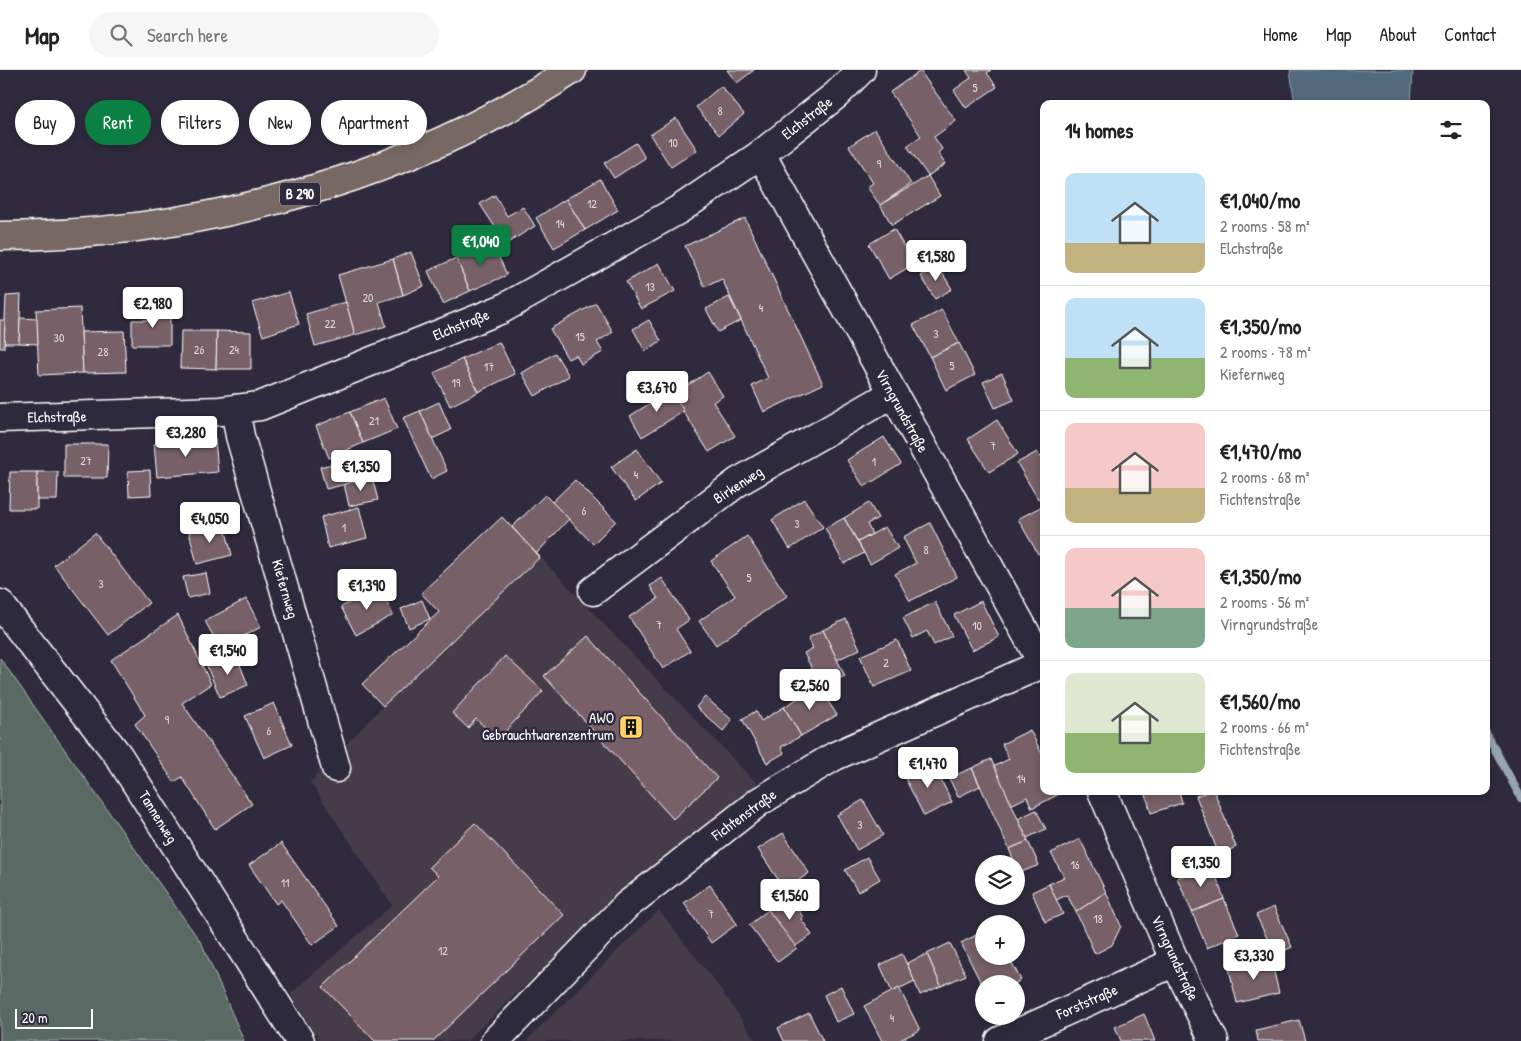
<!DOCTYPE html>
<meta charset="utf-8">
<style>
body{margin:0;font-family:"Patrick Hand",sans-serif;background:#f6f6f6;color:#222;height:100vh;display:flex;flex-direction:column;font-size:19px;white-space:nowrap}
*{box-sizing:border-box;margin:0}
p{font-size:16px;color:#767676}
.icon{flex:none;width:28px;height:28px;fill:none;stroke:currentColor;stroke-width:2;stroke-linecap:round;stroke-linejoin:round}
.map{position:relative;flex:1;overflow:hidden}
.side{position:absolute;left:1040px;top:30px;width:450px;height:695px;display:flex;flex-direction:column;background:#fff;border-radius:10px;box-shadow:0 2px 8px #0003}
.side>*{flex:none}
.banner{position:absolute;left:15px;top:30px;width:475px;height:45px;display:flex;gap:10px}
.controls{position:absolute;left:975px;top:785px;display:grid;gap:10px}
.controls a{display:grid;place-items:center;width:50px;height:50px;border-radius:50%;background:#fff;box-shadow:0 2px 8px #0003;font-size:25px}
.scale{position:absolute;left:15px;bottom:12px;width:78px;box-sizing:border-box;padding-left:5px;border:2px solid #fff;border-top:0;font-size:14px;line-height:18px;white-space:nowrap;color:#fff;-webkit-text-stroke:4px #2f2a3d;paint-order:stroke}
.price{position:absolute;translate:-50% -42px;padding:0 11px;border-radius:5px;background:#fff;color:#222;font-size:16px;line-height:32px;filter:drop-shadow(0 1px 2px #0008)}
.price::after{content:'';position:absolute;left:50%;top:30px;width:15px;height:11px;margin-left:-8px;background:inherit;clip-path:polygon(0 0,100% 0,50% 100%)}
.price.on{background:#0b8043;color:#fff}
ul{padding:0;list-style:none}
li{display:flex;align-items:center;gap:15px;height:125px;padding:0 25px}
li+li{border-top:1px solid #e0e0e0}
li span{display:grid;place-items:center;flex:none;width:140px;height:100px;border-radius:10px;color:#555}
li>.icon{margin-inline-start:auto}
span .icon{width:60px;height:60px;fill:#fffc;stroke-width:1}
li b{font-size:21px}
h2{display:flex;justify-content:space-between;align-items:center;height:60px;padding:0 25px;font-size:21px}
.pill{padding:0 18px;border-radius:22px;background:#fff;box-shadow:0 2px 8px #0003;font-size:18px;line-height:45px}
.pill.on{background:#0b8043;color:#fff}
header{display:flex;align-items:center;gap:30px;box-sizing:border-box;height:70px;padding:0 25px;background:#fff;border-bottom:1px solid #e0e0e0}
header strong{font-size:24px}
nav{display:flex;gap:28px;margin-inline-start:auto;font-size:18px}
.search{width:350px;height:45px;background:#f6f6f6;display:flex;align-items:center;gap:12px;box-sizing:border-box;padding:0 18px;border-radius:28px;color:#767676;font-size:19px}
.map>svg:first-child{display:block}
.built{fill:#453a4a}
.green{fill:#586b64;stroke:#acb5b2}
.water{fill:#51697b;stroke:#97a5b0}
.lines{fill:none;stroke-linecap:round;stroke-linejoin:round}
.stream{stroke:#97a5b0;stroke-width:8}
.building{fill:#776067;stroke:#fff}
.street-casing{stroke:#fff;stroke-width:31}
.primary-casing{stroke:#fff;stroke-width:31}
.street{stroke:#2f2a3d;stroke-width:28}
.primary{stroke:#776864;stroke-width:28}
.labels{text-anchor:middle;stroke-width:5;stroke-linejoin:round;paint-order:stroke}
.number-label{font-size:12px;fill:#ddd7d9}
.shield{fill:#2f2a3d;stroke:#c1bfc5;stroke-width:1}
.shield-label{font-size:14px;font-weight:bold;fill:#fff}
.street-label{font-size:15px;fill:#fff;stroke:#2f2a3d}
.poi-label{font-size:15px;fill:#fff;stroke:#2f2a3d;text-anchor:end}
</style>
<header>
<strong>Map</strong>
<div class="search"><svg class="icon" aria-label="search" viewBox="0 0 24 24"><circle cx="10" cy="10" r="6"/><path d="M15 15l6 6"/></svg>Search here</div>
<nav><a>Home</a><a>Map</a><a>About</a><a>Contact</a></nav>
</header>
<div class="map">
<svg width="1521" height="971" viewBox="0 0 1521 971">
<rect width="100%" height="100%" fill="#2f2a3d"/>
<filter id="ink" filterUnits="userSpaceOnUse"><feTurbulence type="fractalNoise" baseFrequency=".02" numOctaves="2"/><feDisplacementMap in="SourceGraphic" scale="10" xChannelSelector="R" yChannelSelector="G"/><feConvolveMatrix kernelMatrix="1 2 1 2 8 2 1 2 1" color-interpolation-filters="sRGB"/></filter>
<g filter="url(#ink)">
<g class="built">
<path d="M500,449L540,487L760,717L638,808L467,971H319L290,924L392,835L310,712L383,636L362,614L439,542Z"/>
<path d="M659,840L720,918L756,971H526Z"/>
</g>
<path class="green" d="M0,588L202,874L244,971H0Z"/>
<path class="water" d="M1290,0H1413L1411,34H1295Z"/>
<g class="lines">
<path class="stream" d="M1486,663L1521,728"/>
</g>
<g class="building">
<path d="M727,0H754L737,13Z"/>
<path d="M966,0H991L987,3L997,17L966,38L954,20L971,8Z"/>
<path d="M920,1L956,51L934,67L942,79L938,83L945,94L928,106L907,76L921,66L890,22Z"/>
<path d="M721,16L744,44L719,65L696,37Z"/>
<path d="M676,48L697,80L671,97L650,65Z"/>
<path d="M875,59L911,114L880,135L867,117L873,113L849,76Z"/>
<path d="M636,73L645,88L614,108L604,93Z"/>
<path d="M928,106L940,126L892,155L880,135Z"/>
<path d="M600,109L618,140L585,160L566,129Z"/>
<path d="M495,125L507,146L523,137L535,156L506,174L480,134Z"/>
<path d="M566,129L585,160L554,178L536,148Z"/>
<path d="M745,148L823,314L764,342L752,316L768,308L722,209L705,217L685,176Z"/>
<path d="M894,159L914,194L889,209L869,174Z"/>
<path d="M492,172L507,205L470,221L456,188Z"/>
<path d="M411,182L424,216L403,225L393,189Z"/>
<path d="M456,188L470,221L443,234L428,201Z"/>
<path d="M393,189L403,225L379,232L386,256L355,265L338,205Z"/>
<path d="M659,193L675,221L641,239L626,212Z"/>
<path d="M938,196L952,219L935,229L921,206Z"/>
<path d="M289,222L299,254L263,266L252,233Z"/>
<path d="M21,225L19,273H4L6,226Z"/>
<path d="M729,227L741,250L718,262L706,239Z"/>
<path d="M346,232L355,265L315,276L306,244Z"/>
<path d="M596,233L613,262L597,272L603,282L581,294L576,285L568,289L550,259Z"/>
<path d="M157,235L170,236V275H132V250H157Z"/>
<path d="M80,238L83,303L39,305L36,240Z"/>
<path d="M942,240L959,273L930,287L913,255Z"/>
<path d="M20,248L37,249L38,274L19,273Z"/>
<path d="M0,250H5L4,278H0Z"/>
<path d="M649,250L661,271L645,281L633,259Z"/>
<path d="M124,261L126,302L83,303L81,262Z"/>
<path d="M181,261H217L216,299L180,298Z"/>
<path d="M217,261L251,262V299H216Z"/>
<path d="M499,272L515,304L478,322L462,289Z"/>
<path d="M959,273L975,305L946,320L930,287Z"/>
<path d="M555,283L569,306L535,326L522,303Z"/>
<path d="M462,289L478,322L450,336L434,303Z"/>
<path d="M708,302L723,326L713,332L735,366L709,382L673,325Z"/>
<path d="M1002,303L1014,330L995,338L983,312Z"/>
<path d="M671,320L684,341L642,367L630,346Z"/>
<path d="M384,328L397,359L363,373L350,342Z"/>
<path d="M439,332L451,360L432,369L420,341Z"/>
<path d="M420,341L447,401L431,409L403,348Z"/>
<path d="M350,342L363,373L329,388L316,356Z"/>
<path d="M997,350L1018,384L989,402L968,369Z"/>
<path d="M884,367L901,394L864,417L847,390Z"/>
<path d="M215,369L218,402L157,407L154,374Z"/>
<path d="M64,374H108L107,408H64Z"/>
<path d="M637,379L661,413L636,431L611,397Z"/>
<path d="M1037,382L1040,387L1044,385V425L1038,429L1017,393Z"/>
<path d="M360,387L366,409L326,419L320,397Z"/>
<path d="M150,400L151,425L129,426L128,401Z"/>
<path d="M10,402H37V439H9Z"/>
<path d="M37,402H58L57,430H37Z"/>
<path d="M372,407L378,430L349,436L344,414Z"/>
<path d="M575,410L616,451L593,474L552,432Z"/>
<path d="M545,425L569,449L536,484L512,457Z"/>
<path d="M804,429L823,457L790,479L772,450Z"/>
<path d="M869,433L878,448L867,454L872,464L858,472L844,448Z"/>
<path d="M1044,435V481L1038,484L1018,449Z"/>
<path d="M359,437L367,468L328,478L321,447Z"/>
<path d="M502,447L540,487L383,636L362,614L439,542L421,523Z"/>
<path d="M844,448L864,483L844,494L825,458Z"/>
<path d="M930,453L957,507L910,531L895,504L916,493L903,467Z"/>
<path d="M224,454L232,485L197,494L189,462Z"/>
<path d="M885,457L898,478L870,494L858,472Z"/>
<path d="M95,463L149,533L108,565L54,495Z"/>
<path d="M747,466L787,526L716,575L699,551L735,526L711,491Z"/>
<path d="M206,503L210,523L188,528L183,507Z"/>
<path d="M662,508L689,550L676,559L690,581L663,599L629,547L658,529L650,516Z"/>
<path d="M379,517L393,545L356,565L341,537Z"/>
<path d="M246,529L261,557L220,578L205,551Z"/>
<path d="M422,530L430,549L409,558L401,539Z"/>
<path d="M981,531L999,567L972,580L954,545Z"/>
<path d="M935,532L952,566L934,575L927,561L913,568L903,548Z"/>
<path d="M178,545L211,614L182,633L252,734L215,759L182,707L174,712L135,654L145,645L111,590Z"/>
<path d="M846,549L860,579L837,590L823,560Z"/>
<path d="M823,560L845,606L821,617L804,583L813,578L808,568Z"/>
<path d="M588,566L717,708L673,749L544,606Z"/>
<path d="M897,570L911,601L874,617L860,586Z"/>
<path d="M236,585L248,615L220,627L207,597Z"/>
<path d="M505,586L543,621L498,669L476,649L468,658L452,643Z"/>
<path d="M818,616L837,645L801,666L784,637Z"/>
<path d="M705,627L732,650L723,661L696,637Z"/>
<path d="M274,633L292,675L264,688L245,646Z"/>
<path d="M784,637L801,666L781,677L784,683L767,693L742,649L756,641L761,651Z"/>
<path d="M1030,660L1044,688V721H1060L1061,723L1032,738L1027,727L1011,735L993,697L1009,689L1002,674Z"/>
<path d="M991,689L1028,771L1009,779L972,698Z"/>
<path d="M932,692L952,732L924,746L904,706Z"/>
<path d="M972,698L980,716L958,727L949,708Z"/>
<path d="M1145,721H1179L1182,733L1151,743Z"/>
<path d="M1209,721H1214L1236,777L1219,785L1196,726Z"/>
<path d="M863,730L883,765L857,780L837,745Z"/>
<path d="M1036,740L1046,759L1027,768L1018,749Z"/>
<path d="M475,753L564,845L433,971H375L323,917L438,806L429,797Z"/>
<path d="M783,763L809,803L785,820L758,779Z"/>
<path d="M1080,769L1106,822L1076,842L1067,825L1056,830L1049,814L1064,807L1051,783Z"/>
<path d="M1028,771L1039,795L1019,803L1009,779Z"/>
<path d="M281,773L339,856L312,875L281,830L276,834L249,795Z"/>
<path d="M867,787L880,809L858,822L845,800Z"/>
<path d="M1212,794L1224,829L1192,842L1177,808Z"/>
<path d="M1049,814L1063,844L1045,852L1032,822Z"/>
<path d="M710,815L737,854L711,873L684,833Z"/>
<path d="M1106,822L1121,856L1112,875L1095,884L1076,842Z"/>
<path d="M789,826L803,847L801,849L812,865L794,877L768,840Z"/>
<path d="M1224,829L1239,864L1207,878L1192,842Z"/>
<path d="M1274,837L1292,877L1275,885L1256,845Z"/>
<path d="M768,840L797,878L778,892L749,855Z"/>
<path d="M984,861V886H1008L1021,910L1014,914H984V919L961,873Z"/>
<path d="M950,873L966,905L941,916L927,884Z"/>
<path d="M902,884L915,911L892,922L880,895Z"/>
<path d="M927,884L941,916L920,925L907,893Z"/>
<path d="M1271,889L1279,923L1237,933L1229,899Z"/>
<path d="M841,916L854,944L836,952L824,925Z"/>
<path d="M899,918L920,960L898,971H882L864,936Z"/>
<path d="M809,943L823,971H784L778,958Z"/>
<path d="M1144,944L1155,971H1121L1115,957Z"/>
<path d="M1299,950L1305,971H1258L1256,960Z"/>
</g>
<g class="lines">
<defs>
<g id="street">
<path d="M761,84L1044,596"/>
<path d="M235,339L240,366L336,698"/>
<path d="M0,348L220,341L260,336L502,239L680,139L761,84L836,25L861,0"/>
<path d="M593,521L738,412L892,324"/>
<path d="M0,534L118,685L300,971"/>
<path d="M1102,721L1175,892L1214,971"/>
<path d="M495,971L626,836L760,731L835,686L1042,594"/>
<path d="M1000,971L1175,892"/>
</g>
<path id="primary" d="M0,166C201,165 403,110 572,0"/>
</defs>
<use href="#street" class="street-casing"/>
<use href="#primary" class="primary-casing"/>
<use href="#street" class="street"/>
<use href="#primary" class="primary"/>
</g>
</g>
<defs>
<symbol id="building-square" viewBox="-11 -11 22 22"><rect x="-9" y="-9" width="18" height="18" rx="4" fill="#ffd166" stroke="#2f2a3d"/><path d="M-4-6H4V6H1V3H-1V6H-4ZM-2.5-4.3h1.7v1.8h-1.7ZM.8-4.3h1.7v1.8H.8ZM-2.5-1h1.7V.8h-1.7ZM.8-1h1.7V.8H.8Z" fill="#111"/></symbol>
</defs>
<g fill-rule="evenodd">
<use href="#building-square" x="617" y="643" width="28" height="28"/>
</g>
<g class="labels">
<g class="number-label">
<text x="975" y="22">5</text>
<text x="720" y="45">8</text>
<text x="673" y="77">10</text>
<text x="879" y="98">9</text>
<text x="592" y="138">12</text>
<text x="560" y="158">14</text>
<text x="650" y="221">13</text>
<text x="368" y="232">20</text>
<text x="761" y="242">4</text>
<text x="330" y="258">22</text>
<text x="936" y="268">3</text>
<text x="580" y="271">15</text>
<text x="59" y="272">30</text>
<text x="199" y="284">26</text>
<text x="234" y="284">24</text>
<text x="103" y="286">28</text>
<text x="952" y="300">5</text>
<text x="489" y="301">17</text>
<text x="456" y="317">19</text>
<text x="374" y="355">21</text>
<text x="993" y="380">7</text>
<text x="86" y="395">27</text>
<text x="874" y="396">1</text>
<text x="636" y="409">4</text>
<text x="584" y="445">6</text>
<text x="797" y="458">3</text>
<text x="344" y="462">1</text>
<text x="926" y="484">8</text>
<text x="749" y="512">5</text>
<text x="101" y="518">3</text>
<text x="659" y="559">7</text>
<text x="977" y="560">10</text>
<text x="886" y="597">2</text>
<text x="167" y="654">9</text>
<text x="269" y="665">6</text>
<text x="1021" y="713">14</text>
<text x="860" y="759">3</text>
<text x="1075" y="799">16</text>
<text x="285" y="817">11</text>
<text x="711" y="848">7</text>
<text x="1098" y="853">18</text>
<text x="443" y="885">12</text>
<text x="892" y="952">4</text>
</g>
<rect class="shield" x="280" y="112.5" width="40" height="23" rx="4"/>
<g class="shield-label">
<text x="300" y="129">B 290</text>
</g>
<g class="street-label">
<text transform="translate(807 48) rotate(-38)" y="5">Elchstraße</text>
<text transform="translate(461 255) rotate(-22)" y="5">Elchstraße</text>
<text transform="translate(902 341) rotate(61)" y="5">Virngrundstraße</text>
<text transform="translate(57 347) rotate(-1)" y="5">Elchstraße</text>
<text transform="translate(738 415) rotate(-33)" y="5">Birkenweg</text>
<text transform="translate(285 519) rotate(74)" y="5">Kiefernweg</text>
<text transform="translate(744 745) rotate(-36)" y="5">Fichtenstraße</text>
<text transform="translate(158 747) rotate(58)" y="5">Tannenweg</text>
<text transform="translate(1175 888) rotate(65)" y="5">Virngrundstraße</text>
<text transform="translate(1087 932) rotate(-24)" y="5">Forststraße</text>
</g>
<g class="poi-label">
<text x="614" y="653">AWO<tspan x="614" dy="17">Gebrauchtwarenzentrum</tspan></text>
</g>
</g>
</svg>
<div class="controls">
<a><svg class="icon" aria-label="layers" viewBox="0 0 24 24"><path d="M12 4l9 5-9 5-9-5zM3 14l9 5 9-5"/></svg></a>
<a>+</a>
<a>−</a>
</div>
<div class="scale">20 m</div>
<b class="price on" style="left:481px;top:197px">€1,040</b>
<b class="price" style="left:936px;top:212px">€1,580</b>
<b class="price" style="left:153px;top:259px">€2,980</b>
<b class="price" style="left:657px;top:343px">€3,670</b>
<b class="price" style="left:186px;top:388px">€3,280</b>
<b class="price" style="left:361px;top:422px">€1,350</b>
<b class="price" style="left:210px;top:474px">€4,050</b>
<b class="price" style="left:367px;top:541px">€1,390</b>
<b class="price" style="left:228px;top:606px">€1,540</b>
<b class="price" style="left:810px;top:641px">€2,560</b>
<b class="price" style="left:928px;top:719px">€1,470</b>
<b class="price" style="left:1201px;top:818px">€1,350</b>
<b class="price" style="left:790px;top:851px">€1,560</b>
<b class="price" style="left:1254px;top:911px">€3,330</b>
<div class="banner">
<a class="pill">Buy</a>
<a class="pill on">Rent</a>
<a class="pill">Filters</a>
<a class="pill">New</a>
<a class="pill">Apartment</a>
</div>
<section class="side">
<h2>14 homes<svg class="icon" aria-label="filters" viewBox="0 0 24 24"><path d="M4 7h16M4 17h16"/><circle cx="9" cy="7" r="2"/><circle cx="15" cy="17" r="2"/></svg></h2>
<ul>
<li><span style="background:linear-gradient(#bfe0f5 70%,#c2b280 0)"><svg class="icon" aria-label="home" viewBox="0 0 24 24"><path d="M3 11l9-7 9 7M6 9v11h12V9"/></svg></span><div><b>€1,040/mo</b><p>2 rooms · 58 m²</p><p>Elchstraße</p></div></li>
<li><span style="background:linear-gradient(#bfe0f5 60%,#8fb573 0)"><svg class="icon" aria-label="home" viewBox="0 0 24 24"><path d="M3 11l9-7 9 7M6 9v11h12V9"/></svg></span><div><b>€1,350/mo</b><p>2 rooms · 78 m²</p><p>Kiefernweg</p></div></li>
<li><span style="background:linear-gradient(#f6c9c9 65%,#c2b280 0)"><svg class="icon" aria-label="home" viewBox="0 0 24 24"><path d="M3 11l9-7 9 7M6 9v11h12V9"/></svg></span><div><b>€1,470/mo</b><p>2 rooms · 68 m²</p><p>Fichtenstraße</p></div></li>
<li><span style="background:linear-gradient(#f6c9c9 60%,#7fa58c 0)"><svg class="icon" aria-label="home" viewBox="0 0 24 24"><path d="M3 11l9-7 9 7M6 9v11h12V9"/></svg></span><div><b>€1,350/mo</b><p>2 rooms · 56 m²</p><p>Virngrundstraße</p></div></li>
<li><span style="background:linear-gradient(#dfe7d0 60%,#8fb573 0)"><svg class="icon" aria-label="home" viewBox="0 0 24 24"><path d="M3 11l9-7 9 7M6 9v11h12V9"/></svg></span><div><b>€1,560/mo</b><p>2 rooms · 66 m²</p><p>Fichtenstraße</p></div></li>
</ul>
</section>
</div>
